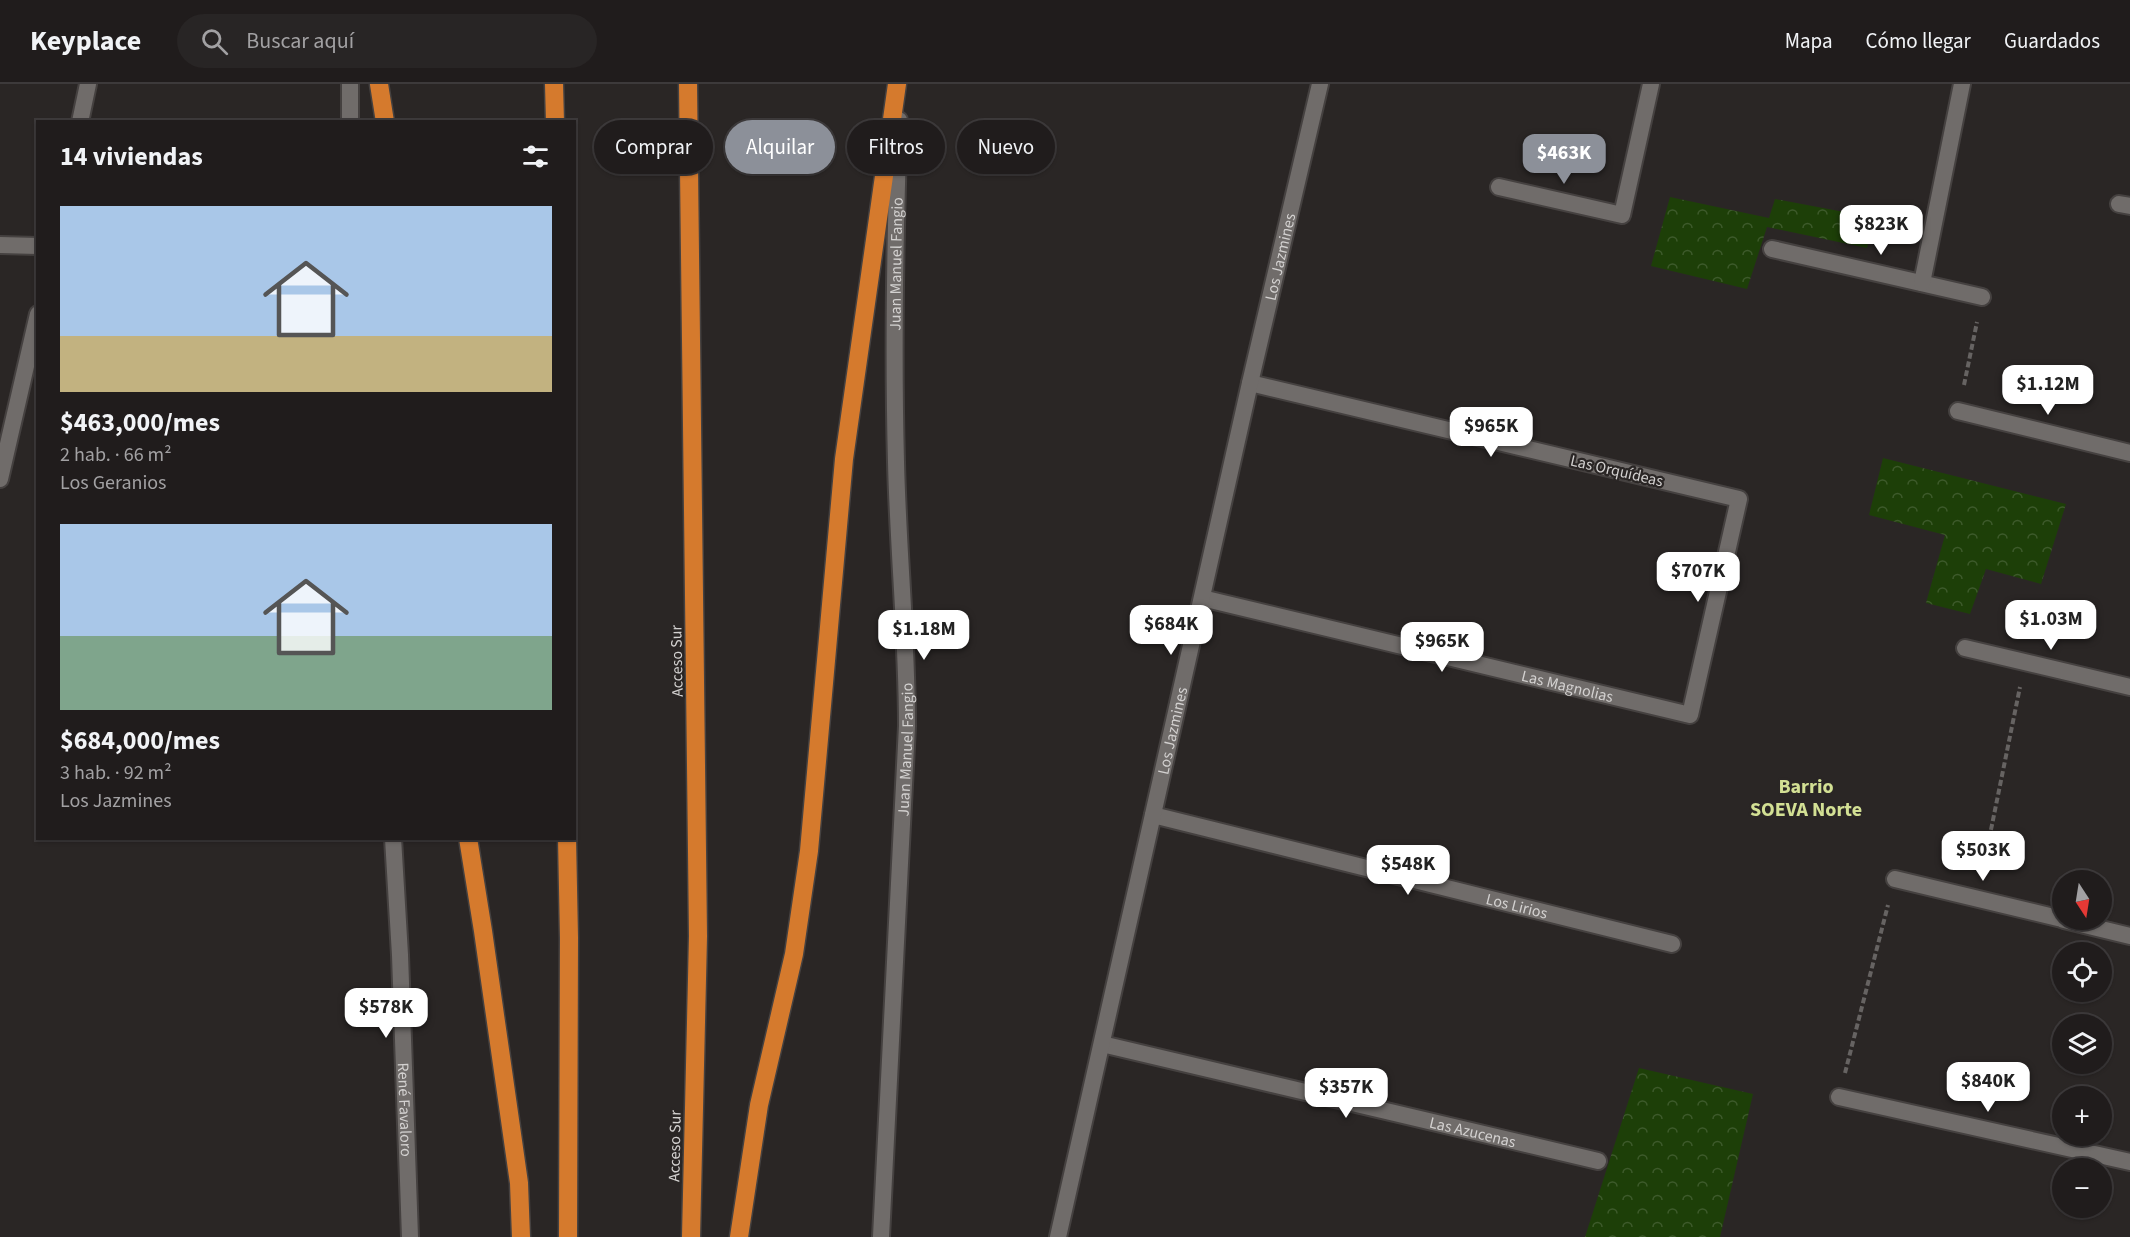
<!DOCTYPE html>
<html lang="es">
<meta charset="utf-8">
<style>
body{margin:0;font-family:"Source Sans 3",sans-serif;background:#282525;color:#f1f3f6;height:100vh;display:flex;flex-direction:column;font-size:22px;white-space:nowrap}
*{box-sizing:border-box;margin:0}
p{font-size:20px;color:#a2a1a3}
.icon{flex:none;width:33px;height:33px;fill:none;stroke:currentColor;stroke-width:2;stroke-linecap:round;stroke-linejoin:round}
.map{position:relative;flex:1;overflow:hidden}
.sheet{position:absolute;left:36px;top:36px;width:540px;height:720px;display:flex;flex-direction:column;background:#201c1c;border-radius:0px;box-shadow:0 2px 4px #0004,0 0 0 2px #3d3a3b}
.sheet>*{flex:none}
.banner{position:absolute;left:594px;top:36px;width:570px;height:54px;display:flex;gap:12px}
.needle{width:39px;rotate:168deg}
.tools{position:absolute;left:2052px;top:786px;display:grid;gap:12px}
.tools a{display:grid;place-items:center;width:60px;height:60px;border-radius:50%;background:#201c1c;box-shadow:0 2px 4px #0004,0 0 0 2px #3d3a3b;font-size:30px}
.price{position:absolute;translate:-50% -51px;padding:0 14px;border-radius:12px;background:#fff;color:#222;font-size:20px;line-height:39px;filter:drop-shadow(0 2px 3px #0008)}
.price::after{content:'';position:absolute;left:50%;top:36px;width:18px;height:14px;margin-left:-9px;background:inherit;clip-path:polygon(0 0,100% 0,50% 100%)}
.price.active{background:#8c9099;color:#fff}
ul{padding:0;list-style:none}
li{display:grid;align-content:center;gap:12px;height:318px;padding:0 24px}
li span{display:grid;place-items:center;height:186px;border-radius:0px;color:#555}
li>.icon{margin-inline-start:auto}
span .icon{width:108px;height:108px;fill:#fffc;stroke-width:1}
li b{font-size:26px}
h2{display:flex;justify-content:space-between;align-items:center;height:72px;padding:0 24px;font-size:26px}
.pill{padding:0 21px;border-radius:27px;background:#201c1c;box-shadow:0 2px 4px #0004,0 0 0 2px #3d3a3b;font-size:21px;line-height:54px}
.pill.active{background:#8c9099;color:#fff}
header{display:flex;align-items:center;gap:36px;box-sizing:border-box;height:84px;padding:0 30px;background:#201c1c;border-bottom:2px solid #3d3a3b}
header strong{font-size:28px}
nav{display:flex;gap:33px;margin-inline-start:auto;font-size:21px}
.search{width:420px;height:54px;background:#282525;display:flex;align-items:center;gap:15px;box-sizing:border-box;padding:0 21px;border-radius:33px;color:#a2a1a3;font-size:22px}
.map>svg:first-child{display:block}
.park{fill:url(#park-crowns)}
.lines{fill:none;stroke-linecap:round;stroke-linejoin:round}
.minor-casing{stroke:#454140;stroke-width:20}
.tertiary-casing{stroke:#454140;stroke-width:20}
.motorway-casing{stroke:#454140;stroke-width:21}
.path{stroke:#666362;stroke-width:4;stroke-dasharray:6 3;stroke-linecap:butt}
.minor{stroke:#706c6a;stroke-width:16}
.tertiary{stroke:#706c6a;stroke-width:16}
.motorway{stroke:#d57a2d;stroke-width:18}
.labels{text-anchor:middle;stroke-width:4.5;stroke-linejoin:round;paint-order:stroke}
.street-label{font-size:16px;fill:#d3d1d0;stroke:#2a2625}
.quarter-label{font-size:20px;font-weight:bold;fill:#d3e094;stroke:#2a2625}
</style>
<header>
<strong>Keyplace</strong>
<div class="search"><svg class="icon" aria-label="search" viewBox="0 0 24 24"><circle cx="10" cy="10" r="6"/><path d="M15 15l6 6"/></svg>Buscar aquí</div>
<nav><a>Mapa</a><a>Cómo llegar</a><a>Guardados</a></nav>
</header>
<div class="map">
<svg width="2130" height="1153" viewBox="0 0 2130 1153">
<defs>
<pattern id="park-crowns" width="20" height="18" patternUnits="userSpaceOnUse" patternTransform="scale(1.5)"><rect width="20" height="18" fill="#1d3f08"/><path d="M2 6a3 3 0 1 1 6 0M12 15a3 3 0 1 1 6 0" fill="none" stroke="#3d5a2b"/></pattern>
</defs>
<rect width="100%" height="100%" fill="#2a2625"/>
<g class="park">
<path d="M1670,113L1769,134L1775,115L1876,134L1867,164L1767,143L1747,205L1651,182Z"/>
<path d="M1883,374L2066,420L2041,500L1986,485L1970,530L1926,519L1945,451L1869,431Z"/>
<path d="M1639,984L1753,1010L1720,1153H1585Z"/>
</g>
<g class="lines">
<defs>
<g id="minor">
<path d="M350,0V38"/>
<path d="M1499,103L1622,131L1651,0"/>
<path d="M2119,120L2130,122"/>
<path d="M0,161L38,162"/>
<path d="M1772,165L1982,213"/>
<path d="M1922,199L1962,0"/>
<path d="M1958,327L2130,369"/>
<path id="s1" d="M1202,514L1690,631L1739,415L1250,299"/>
<path d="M1965,564L2130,603"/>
<path id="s2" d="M1153,731L1672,860"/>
<path id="s3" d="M393,754L400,871L410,1153"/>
<path d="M1895,795L2062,835"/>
<path d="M2064,836L2130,852"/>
<path id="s4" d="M1102,960L1598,1077"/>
<path d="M1839,1013L2130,1078"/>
<path id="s5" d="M881,1153L907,642C907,553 898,466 896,378C893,264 895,150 899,36"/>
<path id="s6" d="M1058,1153L1250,299L1320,0"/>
</g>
<g id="tertiary">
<path d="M80,38L88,0"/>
<path d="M0,395L38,230"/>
</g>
<g id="motorway">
<path d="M379,0L385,38"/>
<path d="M554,0L555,38"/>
<path d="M688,0L698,852L691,1153"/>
<path d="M468,754L483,847L519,1099L521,1153"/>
<path d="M567,754L569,854L568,1153"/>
<path d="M739,1153L759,1021L794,870L809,767L844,375L897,0"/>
</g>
</defs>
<use href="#minor" class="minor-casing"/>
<use href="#tertiary" class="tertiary-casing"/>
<use href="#motorway" class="motorway-casing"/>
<g class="path">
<path d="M1964,301L1977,238"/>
<path d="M1982,790L2020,603"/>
<path d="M1845,989L1888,821"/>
</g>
<use href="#minor" class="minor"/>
<use href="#tertiary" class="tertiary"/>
<use href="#motorway" class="motorway"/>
</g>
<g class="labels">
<g class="street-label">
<text dy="6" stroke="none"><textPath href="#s6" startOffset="1005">Los Jazmines</textPath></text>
<text dy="6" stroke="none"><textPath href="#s5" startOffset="974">Juan Manuel Fangio</textPath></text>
<text transform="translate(1617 386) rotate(13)" y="6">Las Orquídeas</text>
<text transform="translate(676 577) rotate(-91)" y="6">Acceso Sur</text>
<text dy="6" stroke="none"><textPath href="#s1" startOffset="376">Las Magnolias</textPath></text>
<text dy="6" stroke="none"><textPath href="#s6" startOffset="519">Los Jazmines</textPath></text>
<text dy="6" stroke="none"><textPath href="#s5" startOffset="488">Juan Manuel Fangio</textPath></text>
<text dy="6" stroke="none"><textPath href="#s2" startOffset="375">Los Lirios</textPath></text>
<text dy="6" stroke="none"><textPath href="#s3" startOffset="272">René Favaloro</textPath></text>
<text dy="6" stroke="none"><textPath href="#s4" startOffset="381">Las Azucenas</textPath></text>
<text transform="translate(674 1062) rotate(-89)" y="6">Acceso Sur</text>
</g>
<g class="quarter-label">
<text x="1806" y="709">Barrio<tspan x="1806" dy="23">SOEVA Norte</tspan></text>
</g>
</g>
</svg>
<div class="tools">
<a><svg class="needle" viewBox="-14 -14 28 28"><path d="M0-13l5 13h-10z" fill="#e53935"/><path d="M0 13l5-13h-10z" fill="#a2a1a3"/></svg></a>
<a><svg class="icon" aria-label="locate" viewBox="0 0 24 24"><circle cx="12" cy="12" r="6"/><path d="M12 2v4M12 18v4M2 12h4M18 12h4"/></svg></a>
<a><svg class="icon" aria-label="layers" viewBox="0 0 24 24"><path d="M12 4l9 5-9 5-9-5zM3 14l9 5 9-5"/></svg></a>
<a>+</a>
<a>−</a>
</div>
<b class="price active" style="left:1564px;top:101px">$463K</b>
<b class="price" style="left:1881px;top:172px">$823K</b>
<b class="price" style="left:2048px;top:332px">$1.12M</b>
<b class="price" style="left:1491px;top:374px">$965K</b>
<b class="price" style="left:1698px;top:519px">$707K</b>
<b class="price" style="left:2051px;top:567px">$1.03M</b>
<b class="price" style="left:1171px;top:572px">$684K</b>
<b class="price" style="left:924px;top:577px">$1.18M</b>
<b class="price" style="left:1442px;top:589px">$965K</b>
<b class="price" style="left:1983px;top:798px">$503K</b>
<b class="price" style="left:1408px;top:812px">$548K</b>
<b class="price" style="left:386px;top:955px">$578K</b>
<b class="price" style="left:1988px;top:1029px">$840K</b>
<b class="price" style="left:1346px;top:1035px">$357K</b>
<div class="banner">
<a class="pill">Comprar</a>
<a class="pill active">Alquilar</a>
<a class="pill">Filtros</a>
<a class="pill">Nuevo</a>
</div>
<section class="sheet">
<h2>14 viviendas<svg class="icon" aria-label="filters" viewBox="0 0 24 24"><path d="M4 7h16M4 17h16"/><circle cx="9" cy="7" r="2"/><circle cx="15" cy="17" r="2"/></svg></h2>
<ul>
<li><span style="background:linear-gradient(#a9c7e8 70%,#c2b280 0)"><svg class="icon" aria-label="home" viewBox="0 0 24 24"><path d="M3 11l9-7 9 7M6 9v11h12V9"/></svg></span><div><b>$463,000/mes</b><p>2 hab. · 66 m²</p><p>Los Geranios</p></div></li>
<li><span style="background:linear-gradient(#a9c7e8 60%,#7fa58c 0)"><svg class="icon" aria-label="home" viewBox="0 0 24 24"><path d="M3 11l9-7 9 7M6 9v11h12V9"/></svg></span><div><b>$684,000/mes</b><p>3 hab. · 92 m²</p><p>Los Jazmines</p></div></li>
</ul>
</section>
</div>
